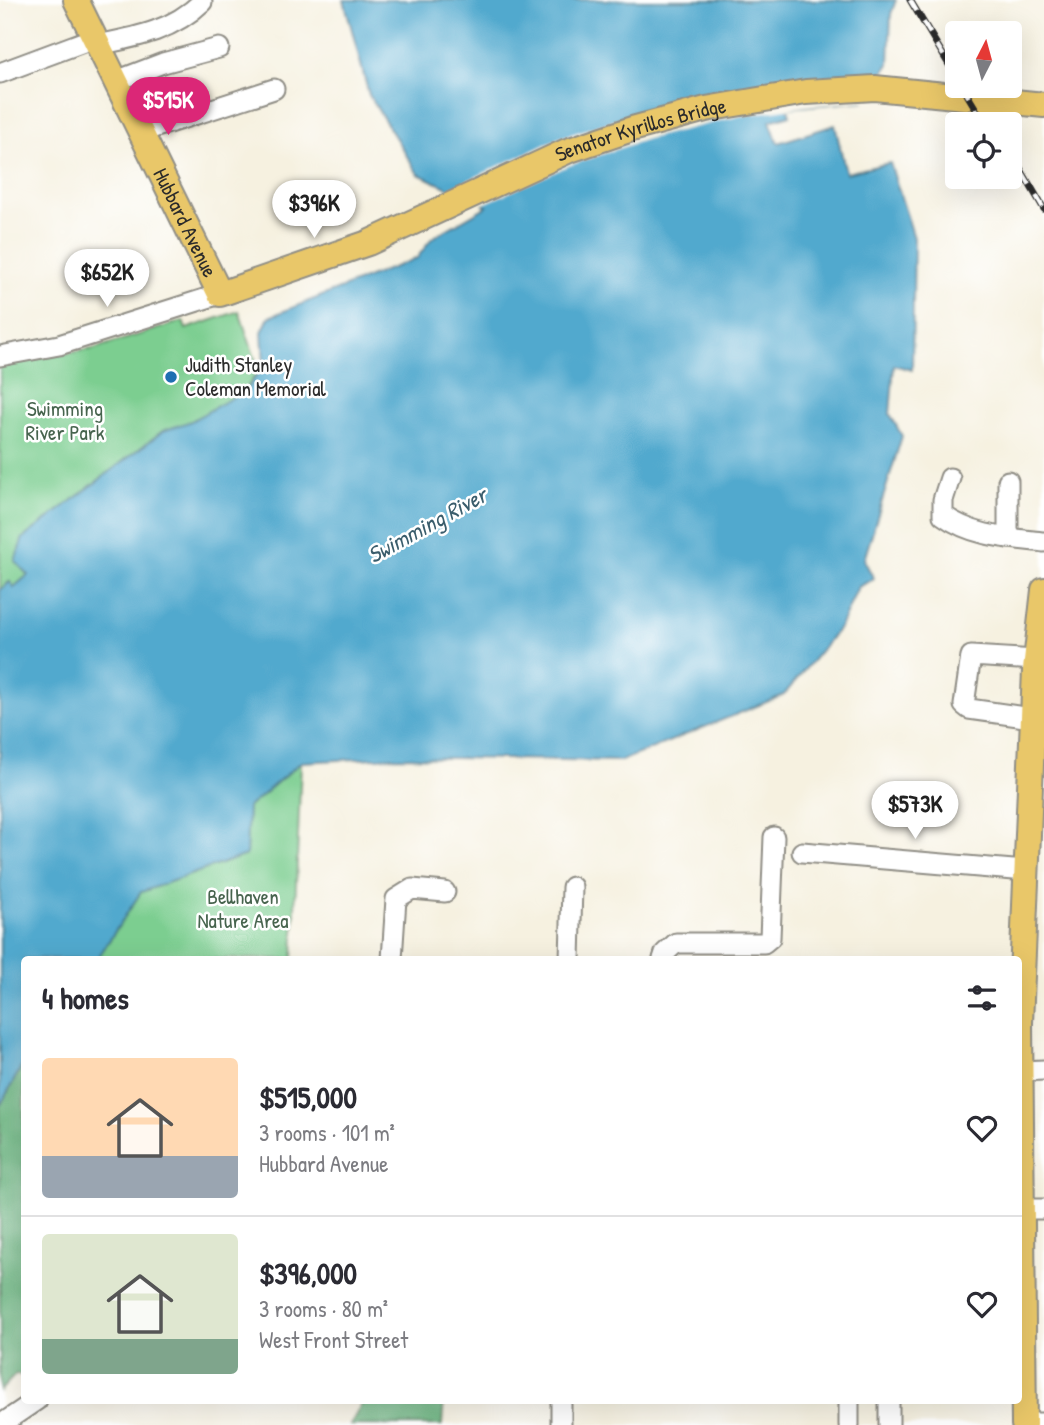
<!DOCTYPE html>
<meta charset="utf-8">
<style>
body{margin:0;font-family:"Patrick Hand",sans-serif;background:#f7f7f7;color:#2b2b33;height:100vh;display:flex;flex-direction:column;font-size:26px;white-space:nowrap}
*{box-sizing:border-box;margin:0}
p{font-size:23px;color:#7c7c81}
.icon{flex:none;width:38px;height:38px;fill:none;stroke:currentColor;stroke-width:2;stroke-linecap:round;stroke-linejoin:round}
.map{position:relative;flex:1;overflow:hidden}
.panel{position:absolute;left:21px;top:956px;width:1001px;height:448px;display:flex;flex-direction:column;background:#fff;border-radius:7px;box-shadow:0 7px 28px #0002}
.panel>*{flex:none}
.needle{width:46px;rotate:6deg}
.fabs{position:absolute;left:945px;top:21px;display:grid;gap:14px}
.fabs a{display:grid;place-items:center;width:77px;height:77px;border-radius:7px;background:#fff;box-shadow:0 7px 28px #0002;font-size:35px}
.price{position:absolute;translate:-50% -60px;padding:0 16px;border-radius:24px;background:#fff;color:#222;font-size:23px;line-height:46px;filter:drop-shadow(0 2px 4px #0008)}
.price::after{content:'';position:absolute;left:50%;top:42px;width:21px;height:16px;margin-left:-10px;background:inherit;clip-path:polygon(0 0,100% 0,50% 100%)}
.price.active{background:#db2777;color:#fff}
ul{padding:0;list-style:none}
li{display:flex;align-items:center;gap:21px;height:175px;padding:0 21px}
li+li{border-top:2px solid #e1e1e2}
li span{display:grid;place-items:center;flex:none;width:196px;height:140px;border-radius:7px;color:#555}
li>.icon{margin-inline-start:auto}
span .icon{width:84px;height:84px;fill:#fffc;stroke-width:1}
li b{font-size:30px}
h2{display:flex;justify-content:space-between;align-items:center;height:84px;padding:0 21px;font-size:30px}
.map>svg:first-child{display:block}
.green{fill:#7cce90;stroke:#547c5e;stroke-width:2}
.forest{fill:#65b17a;stroke:#486e52;stroke-width:2}
.water{fill:#51a9ce;stroke:#3e6a7c;stroke-width:2}
.pier{fill:#f6f1e0}
.lines{fill:none;stroke-linecap:round;stroke-linejoin:round}
.minor-casing{stroke:#908e86;stroke-width:23}
.major-casing{stroke:#908e86;stroke-width:28}
.minor{stroke:#fff;stroke-width:19}
.major{stroke:#e9c769;stroke-width:24}
.rail-casing{stroke:#2b2b2b;stroke-width:7}
.rail{stroke:#fff;stroke-width:4.5;stroke-dasharray:13;stroke-linecap:butt}
.poi-dot{fill:#1f6fb2;stroke:#fff;stroke-width:2.5}
.labels{text-anchor:middle;stroke-width:5;stroke-linejoin:round;paint-order:stroke}
.street-label{font-size:21px;fill:#2b2b2b;stroke:#fff}
.poi-label{font-size:21px;fill:#2b2b2b;stroke:#fff;text-anchor:start}
.park-label{font-size:21px;fill:#47644e;stroke:#fff}
.water-label{font-size:23px;font-style:italic;fill:#3a5d6c;stroke:#fff}
</style>
<div class="map">
<svg width="1044" height="1425" viewBox="0 0 1044 1425">
<rect width="100%" height="100%" fill="#fff"/>
<filter id="ink" filterUnits="userSpaceOnUse"><feTurbulence type="fractalNoise" baseFrequency=".0143" numOctaves="2"/><feDisplacementMap in="SourceGraphic" scale="14" xChannelSelector="R" yChannelSelector="G"/><feConvolveMatrix kernelMatrix="1 2 1 2 8 2 1 2 1" color-interpolation-filters="sRGB"/></filter>
<filter id="wash" filterUnits="userSpaceOnUse"><feTurbulence type="fractalNoise" baseFrequency=".00686" numOctaves="4" result="noise"/><feDisplacementMap in="SourceGraphic" scale="28" xChannelSelector="R" yChannelSelector="G"/><feGaussianBlur stdDeviation="1.57" result="paint"/><feColorMatrix in="noise" values="0 0 0 0 0 0 0 0 0 0 0 0 0 0 0 0 0 1.4 0 .05"/><feComposite in="paint" operator="in"/></filter>
<g filter="url(#wash)">
<rect width="100%" height="100%" fill="#f6f1e0"/>
<g class="green">
<path d="M239,311L259,370L243,393L191,422L163,431L23,538L15,561L28,575L14,588L9,582L0,590V364L93,349L183,321L186,329Z"/>
<path d="M301,762L293,959H97L141,892L246,855L248,807Z"/>
</g>
<g class="forest">
<path d="M24,1062V1377L16,1374L0,1391V1106Z"/>
<path d="M364,1400H444L442,1425H350Z"/>
</g>
<path class="water" d="M344,0H896L891,14L889,64L864,101L788,108L790,115L770,121L778,143L835,125L846,173L890,163L914,238L912,370L894,365L890,414L902,436L864,560L874,579L858,587L840,627L784,695L621,761L395,757L301,762L248,807L246,855L141,892L97,959H24V1062L0,1106V590L10,582L14,587L28,575L15,561L23,538L163,431L191,421L247,389L264,365L262,332L269,317L417,258L432,238L487,206L418,174L369,95Z"/>
<path class="pier" d="M884,73L866,101L806,106L740,116L647,139L568,166L479,206L445,191L559,138L676,101L776,81Z"/>
</g>
<g filter="url(#ink)">
<g class="lines">
<defs>
<g id="minor">
<path d="M97,45C137,37 172,31 202,2"/>
<path d="M0,73L94,38"/>
<path d="M116,81L163,63L219,48"/>
<path d="M141,132L274,89"/>
<path d="M0,356L59,345L220,294"/>
<path d="M950,478L943,500V515C973,537 1009,538 1044,542"/>
<path d="M1008,481V538"/>
<path d="M1032,718L969,709L964,705L971,656L1036,660"/>
<path d="M802,852L1026,871"/>
<path d="M392,959L396,899L412,889L445,892"/>
<path d="M570,959L572,887"/>
<path d="M663,959L665,953L676,943H764L770,938L774,837"/>
<path d="M1019,1071L1044,1070"/>
<path d="M1018,1209H1044"/>
<path d="M561,1400V1425"/>
<path d="M889,1400V1425"/>
<path d="M1024,1423H1044"/>
<path d="M0,1425L37,1400"/>
<path d="M849,1425V1400"/>
</g>
<g id="major">
<path id="s1" d="M76,0L220,294L368,243L567,151L632,129L706,109L806,92L875,88L1044,105"/>
<path d="M1024,1425L1020,1023L1035,670L1044,590"/>
</g>
</defs>
<use href="#minor" class="minor-casing"/>
<use href="#major" class="major-casing"/>
<use href="#minor" class="minor"/>
<use href="#major" class="major"/>
<defs>
<g id="rail">
<path d="M910,0L957,78"/>
<path d="M962,86L985,124"/>
<path d="M1010,151L1044,209"/>
</g>
</defs>
<use href="#rail" class="rail-casing"/>
<use href="#rail" class="rail"/>
</g>
</g>
<circle class="poi-dot" cx="171" cy="377" r="7"/>
<g class="labels">
<g class="street-label">
<text dy="7" stroke="none"><textPath href="#s1" startOffset="780">Senator Kyrillos Bridge</textPath></text>
<text dy="7" stroke="none"><textPath href="#s1" startOffset="248">Hubbard Avenue</textPath></text>
</g>
<g class="poi-label">
<text x="185" y="372">Judith Stanley<tspan x="185" dy="24">Coleman Memorial</tspan></text>
</g>
<g class="park-label">
<text x="65" y="416">Swimming<tspan x="65" dy="24">River Park</tspan></text>
<text x="243" y="904">Bellhaven<tspan x="243" dy="24">Nature Area</tspan></text>
</g>
<g class="water-label">
<text transform="translate(427 525) rotate(-29)" y="8">Swimming River</text>
</g>
</g>
</svg>
<div class="fabs">
<a><svg class="needle" viewBox="-14 -14 28 28"><path d="M0-13l5 13h-10z" fill="#e53935"/><path d="M0 13l5-13h-10z" fill="#7c7c81"/></svg></a>
<a><svg class="icon" aria-label="locate" viewBox="0 0 24 24"><circle cx="12" cy="12" r="6"/><path d="M12 2v4M12 18v4M2 12h4M18 12h4"/></svg></a>
</div>
<b class="price active" style="left:168px;top:137px">$515K</b>
<b class="price" style="left:314px;top:240px">$396K</b>
<b class="price" style="left:107px;top:309px">$652K</b>
<b class="price" style="left:915px;top:841px">$573K</b>
<section class="panel">
<h2>4 homes<svg class="icon" aria-label="filters" viewBox="0 0 24 24"><path d="M4 7h16M4 17h16"/><circle cx="9" cy="7" r="2"/><circle cx="15" cy="17" r="2"/></svg></h2>
<ul>
<li><span style="background:linear-gradient(#ffd9b3 70%,#9aa5b1 0)"><svg class="icon" aria-label="home" viewBox="0 0 24 24"><path d="M3 11l9-7 9 7M6 9v11h12V9"/></svg></span><div><b>$515,000</b><p>3 rooms · 101 m²</p><p>Hubbard Avenue</p></div><svg class="icon" aria-label="heart" viewBox="0 0 24 24"><path d="M12 20l-8-8c-3-5 5-10 8-4 3-6 11-1 8 4z"/></svg></li>
<li><span style="background:linear-gradient(#dfe7d0 75%,#7fa58c 0)"><svg class="icon" aria-label="home" viewBox="0 0 24 24"><path d="M3 11l9-7 9 7M6 9v11h12V9"/></svg></span><div><b>$396,000</b><p>3 rooms · 80 m²</p><p>West Front Street</p></div><svg class="icon" aria-label="heart" viewBox="0 0 24 24"><path d="M12 20l-8-8c-3-5 5-10 8-4 3-6 11-1 8 4z"/></svg></li>
</ul>
</section>
</div>
